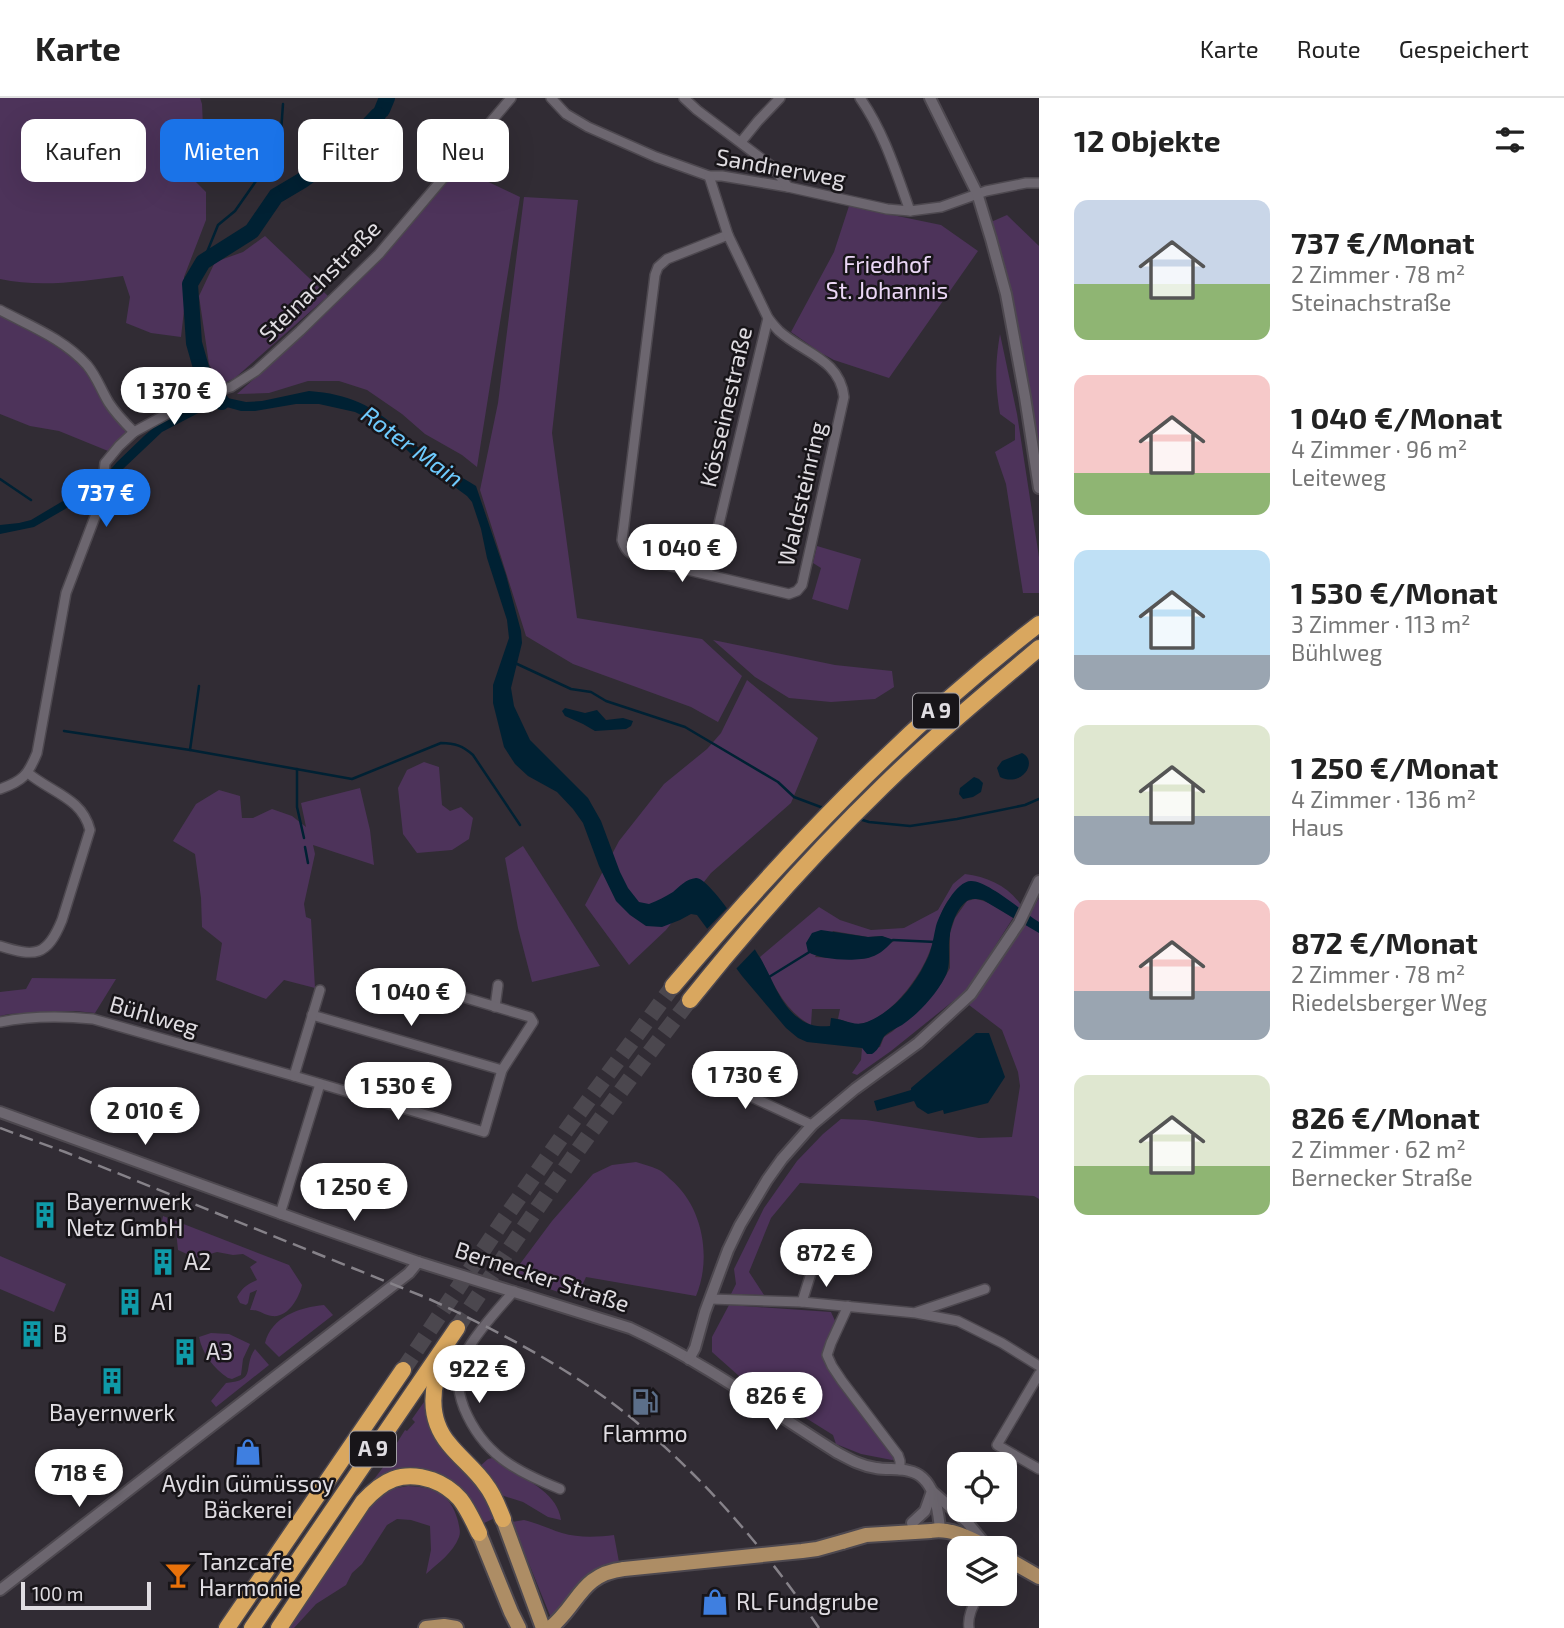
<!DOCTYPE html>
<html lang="de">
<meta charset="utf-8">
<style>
body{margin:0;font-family:"Exo 2",sans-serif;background:#f2f2f2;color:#222;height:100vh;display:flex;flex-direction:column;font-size:26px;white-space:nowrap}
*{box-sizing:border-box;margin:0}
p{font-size:23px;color:#767676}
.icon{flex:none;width:38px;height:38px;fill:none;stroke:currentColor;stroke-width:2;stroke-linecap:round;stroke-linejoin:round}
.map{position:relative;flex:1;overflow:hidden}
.panel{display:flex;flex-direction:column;background:#fff;width:525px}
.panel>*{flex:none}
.guide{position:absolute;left:21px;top:21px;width:665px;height:63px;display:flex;gap:14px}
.fabs{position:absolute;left:947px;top:1354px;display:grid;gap:14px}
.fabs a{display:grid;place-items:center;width:70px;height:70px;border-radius:14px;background:#fff;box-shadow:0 7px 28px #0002;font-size:35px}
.scale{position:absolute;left:21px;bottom:18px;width:130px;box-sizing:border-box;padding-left:7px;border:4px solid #e0dde2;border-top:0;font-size:19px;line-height:24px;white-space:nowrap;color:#e0dde2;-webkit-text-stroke:5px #181519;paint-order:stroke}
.price{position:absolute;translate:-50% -60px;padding:0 16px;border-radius:24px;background:#fff;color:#222;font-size:23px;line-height:46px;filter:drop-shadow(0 2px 4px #0008)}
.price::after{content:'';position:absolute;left:50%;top:42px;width:21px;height:16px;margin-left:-10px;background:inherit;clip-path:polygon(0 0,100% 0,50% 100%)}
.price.selected{background:#1a73e8;color:#fff}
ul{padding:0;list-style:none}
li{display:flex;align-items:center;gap:21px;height:175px;padding:0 35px}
li span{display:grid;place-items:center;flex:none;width:196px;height:140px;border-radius:14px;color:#555}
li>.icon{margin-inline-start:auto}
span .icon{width:84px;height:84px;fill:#fffc;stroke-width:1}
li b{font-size:30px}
h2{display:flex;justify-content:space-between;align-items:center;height:84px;padding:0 35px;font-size:30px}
.chip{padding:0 24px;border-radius:14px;background:#fff;box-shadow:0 7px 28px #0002;font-size:24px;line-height:63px}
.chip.selected{background:#1a73e8;color:#fff}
header{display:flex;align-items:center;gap:42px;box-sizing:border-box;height:98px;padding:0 35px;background:#fff;border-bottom:2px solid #e0e0e0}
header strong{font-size:33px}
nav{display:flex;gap:38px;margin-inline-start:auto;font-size:24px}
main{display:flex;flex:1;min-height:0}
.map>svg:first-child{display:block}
.green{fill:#4d335a;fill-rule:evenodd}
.water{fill:#002133}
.pier{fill:#312c34}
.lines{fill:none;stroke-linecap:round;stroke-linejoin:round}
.stream{stroke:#002133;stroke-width:2.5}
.river{stroke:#002133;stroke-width:16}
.motorway-tunnel{stroke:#4b474e;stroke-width:16;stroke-dasharray:16 8;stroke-linecap:butt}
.minor-casing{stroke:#4d484f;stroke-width:12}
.tertiary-casing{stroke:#4d484f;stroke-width:14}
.primary-casing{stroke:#4d484f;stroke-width:18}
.motorway-casing{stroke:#4d484f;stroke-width:19}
.minor{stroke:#6c666f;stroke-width:9}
.tertiary{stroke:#6c666f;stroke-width:10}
.primary{stroke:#ad8d65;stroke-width:14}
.motorway{stroke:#d9a75f;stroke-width:16}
.rail{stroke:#868289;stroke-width:2.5;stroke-dasharray:14 7;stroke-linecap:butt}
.primary-bridge-casing{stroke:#4d484f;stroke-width:18;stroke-linecap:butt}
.primary-bridge{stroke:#ad8d65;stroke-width:14}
.labels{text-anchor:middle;stroke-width:5;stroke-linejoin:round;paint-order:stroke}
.shield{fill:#181519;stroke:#a4a1a6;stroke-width:2}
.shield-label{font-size:21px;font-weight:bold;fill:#e0dde2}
.street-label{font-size:23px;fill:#e0dde2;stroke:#181519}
.park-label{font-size:23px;fill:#ebd7f6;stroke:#181519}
.poi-label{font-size:23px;fill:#e0dde2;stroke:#181519;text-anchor:start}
.water-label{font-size:24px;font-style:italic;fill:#6ecafd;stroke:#181519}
</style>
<header>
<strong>Karte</strong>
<nav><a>Karte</a><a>Route</a><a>Gespeichert</a></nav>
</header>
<main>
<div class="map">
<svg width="1039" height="1530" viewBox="0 0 1039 1530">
<rect width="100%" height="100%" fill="#312c34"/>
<g class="green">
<path d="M0,0H200L202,6L204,51L192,80L206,94V122L184,179V212L181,239L151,235L126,225L130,199L123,178C82,183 41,190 0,181Z"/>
<path d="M459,70L520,99L477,369L462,357L425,336L402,316L367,292L339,283H308L269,295L237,296L284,254L384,157Z"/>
<path d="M524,99L578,102L552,335L577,520L702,541L742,578L718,624L691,609L573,566L526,538L480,392L498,305Z"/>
<path d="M849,108L941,127L978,153L889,280L834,262L821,255L791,234L834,154Z"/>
<path d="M1007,117L1039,148V371L991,124Z"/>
<path d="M265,138L328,198L235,280L220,287L209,266L199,198L215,164L243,154Z"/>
<path d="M0,212L64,246L87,266L134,334L113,355L59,333L30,328L0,316Z"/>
<path d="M1000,236L1017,316L1039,459V495H1023L1006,386L995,354L1015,342V327L1000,316C995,286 995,266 1000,236Z"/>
<path d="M817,448L861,461L848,512L812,501L821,470L813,465Z"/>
<path d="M713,542L835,567L892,573L894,589L875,601L831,604L789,600L755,579Z"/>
<path d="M747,582L818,640L791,705L711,775L666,832L629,867L585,807L619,743L664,686L707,651L721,635Z"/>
<path d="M424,664L439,669L442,707L450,713L461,709L473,720L469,741L452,752L417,755L403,736L398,690L407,672Z"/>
<path d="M360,690L370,732L374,767L313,747L315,756L304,806L306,819L311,821L315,890L284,882L266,901L216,882L222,845L202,829L201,800L195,756L173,743L196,706L219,692L240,698L242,720H253L272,711L292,718L306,729L301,705Z"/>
<path d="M523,748L600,868L532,884L518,830L505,760Z"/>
<path d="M965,776C988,779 1008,788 1021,807L1019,811C1003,799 991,788 971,783C965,788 955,793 950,800C937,816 937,837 929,855C919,881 885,928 854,926C849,925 843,922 838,921L840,911H812L811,927C784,913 773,885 760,859L819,809L840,822L871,832L904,830L938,812L953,786ZM833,833L868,839L882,838L894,843L868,860L850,861L815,859Z"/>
<path d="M1039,800V1101L1034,1098L800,1085L771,1120L749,1174L764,1197L731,1196L736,1186L734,1171L764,1110L797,1063L823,1036L841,1021L866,1022L979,1040L1012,1039L1020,988L1018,974L1002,932L969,907L1023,827Z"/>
<path d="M975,801C990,803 1001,812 1013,820L967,892L891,953L857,977L852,975L861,962L862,950L880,949L884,939L893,933L941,886L950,870V835L955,820L967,803Z"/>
<path d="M32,880L116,881L95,915L75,913L9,916L0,918V894L26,891Z"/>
<path d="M636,1064C642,1066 651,1068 657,1071C662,1073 666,1077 670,1081C703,1108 712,1160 696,1198L586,1179L576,1200L511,1178L552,1123L593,1076L612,1067Z"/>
<path d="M163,1118L289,1167L302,1187C299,1200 288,1220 272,1218C263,1217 259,1211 250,1212L257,1192L250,1195L248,1205L246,1207L240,1205L237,1199C242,1190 247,1186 257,1182L250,1169L257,1164L243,1156L233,1157L217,1154L196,1160L178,1152L176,1133L161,1128Z"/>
<path d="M0,1158L66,1186L54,1214L0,1191Z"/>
<path d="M324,1207L333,1217L279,1259L265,1245C271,1219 300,1209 324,1207Z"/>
<path d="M729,1207L831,1214L836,1225L824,1251L826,1266L895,1361L892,1362L861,1356L836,1346L833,1337L739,1278L712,1254V1239Z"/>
<path d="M211,1235L229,1236L250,1246L243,1261L241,1277L232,1281L228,1280C214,1271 202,1255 199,1239Z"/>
<path d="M255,1251L269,1267L216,1309L211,1303L226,1285C258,1282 242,1270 255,1251Z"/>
<path d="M429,1297L443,1349L453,1363L477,1387L497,1419L482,1426L412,1372L345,1420L393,1356L395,1348L405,1332L407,1333L415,1324L412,1321Z"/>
<path d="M492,1360C515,1378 557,1390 561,1422L548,1419L523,1404L504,1398L498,1395L479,1369L488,1361Z"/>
<path d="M408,1388C434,1389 451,1396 458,1423C459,1429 461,1433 459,1439C453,1455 438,1465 426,1476L431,1452L430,1428L411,1422L397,1421L387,1427L362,1466L352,1475L346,1487L316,1506L294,1530H283L373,1400L391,1391Z"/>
<path d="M524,1422C537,1425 549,1431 562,1435C578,1440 598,1439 614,1437L619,1464C586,1468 583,1488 564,1509C560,1513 555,1516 551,1520L512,1424Z"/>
</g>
<g class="water">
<path d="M309,293C349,296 372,307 402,334C411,342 420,352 430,360C444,371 461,378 476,388L506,477L521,533L522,545L511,590L514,608L530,642L588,700L601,723L620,774L628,790L639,804L649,806C657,803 665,799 673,794C680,788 686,781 696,780C709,779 751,844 759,858C772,878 779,907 800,921C809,928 819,929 830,928L831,920C844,921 854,929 867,924C890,915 909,894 921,873C924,867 928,860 930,854C933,845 934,836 936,828C940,815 956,783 971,783C988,783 1023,814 1039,824V835L983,802C978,801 971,800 967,803C958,809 951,826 950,837C947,851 952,866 945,879C936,897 918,916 902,927C897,930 892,932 888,935C879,941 883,949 872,956H867L862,950L807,944L798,940L786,930L742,878L697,817L691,816L680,822L662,829L646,828L630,817L616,803L599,768L583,725L573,711L557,694L528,678L515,666L504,649L493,605V587L509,540L507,522L487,460L481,431L472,404L467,398L452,387L432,377L402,347L371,322L355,314L319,306H296L255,313H241L223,308L206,311L162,334L105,388L34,429L0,436V427L19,425L31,422L105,378L117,364L144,338L157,327L180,315L218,298L246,304L262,303Z"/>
<path d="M565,610L585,615L597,612L606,622L623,620L633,623L631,628L626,631L595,633L583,626L565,618L562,613Z"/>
<path d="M1022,655C1039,663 1022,690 1000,679L997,670L1002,663Z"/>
<path d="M974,679L979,681L983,685L981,694L973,699L963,701L959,696L960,690Z"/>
<path d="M821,832L868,839L882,838L894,842C887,849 881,856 871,859C857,864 820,862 808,854L806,845L812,835Z"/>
<path d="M976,935H989L1005,979L988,1005L944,1016L943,1012L928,1016L917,1009L914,1003L877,1013L874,1003L911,992V990Z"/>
</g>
<path class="pier" d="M729,808L757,849L734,873L705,833Z"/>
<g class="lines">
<g class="stream">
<path d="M203,164L218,127L235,113L270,63L281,34L283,6"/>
<path d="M0,381L31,402"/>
<path d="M515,565L571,591L591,594L606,603L685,629L778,684L794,699L826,711"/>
<path d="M64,633L190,652L352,681L441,645C455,645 463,648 473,657L520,727"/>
<path d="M190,652L199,588"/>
<path d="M297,671V709L304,740"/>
<path d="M859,721L869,724L910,728L957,721L1025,707L1039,701"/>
<path d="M305,749L308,765"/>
<path d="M893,842L936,844"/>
<path d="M769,879L811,853"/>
</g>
<g class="river">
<path d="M382,12L387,0"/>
<path d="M222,304L214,301L206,287L194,245L190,186L203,164L252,133L276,98L303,82L347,50L378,17"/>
</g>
<g class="motorway-tunnel">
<path d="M457,1230C530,1118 607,1008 690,902"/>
<path d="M403,1272L502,1124L568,1030L673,888"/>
</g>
<defs>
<g id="minor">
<path d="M551,0L566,16L588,29L656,59L709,78H722L788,89L887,111L910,113L941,109L986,93L1026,85H1039"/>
<path d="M684,0L697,12L774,70L788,89"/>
<path d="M860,0C884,34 896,74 910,113"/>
<path d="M741,44L758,23L780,0"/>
<path d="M728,137L667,161L658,169L655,177L622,442C627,459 639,459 654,464L789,496L797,493L802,487L844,299C840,261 803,255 779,233C775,229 771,224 768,220"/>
<path d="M0,212C30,228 64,241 87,267C97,279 101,292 109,305C116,316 125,325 134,334"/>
<path d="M707,476L768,220L728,137L709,78"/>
<path d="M0,691C23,683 28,677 37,655L66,495L101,403L105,365L119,348L134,334L200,298L231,289L256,273L300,233L379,156L511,0"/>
<path d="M0,848C35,859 47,859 62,822L90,732C82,700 52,695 28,675"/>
<path d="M495,909L498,887"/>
<path d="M312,917L502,972"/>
<path d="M0,924C30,918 62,918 93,921L294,978L484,1034L502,972L533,924L530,919L419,886"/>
<path d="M702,976L812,1027"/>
<path d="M294,978L320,892"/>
<path d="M280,1116L320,986"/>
<path d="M514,1193C498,1211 467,1245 460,1267C456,1281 459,1297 464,1310C483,1356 515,1373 560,1391"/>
<path d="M710,1201L802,1204L916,1215L958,1223L1002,1245L1039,1268"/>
<path d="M802,1204L811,1175L830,1139"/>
<path d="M848,1208L831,1245L827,1257L832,1268L842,1283L898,1357L900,1363V1372"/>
<path d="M917,1214L985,1191"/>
<path d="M1039,1276L997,1347L1039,1371"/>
<path d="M969,1530C967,1518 974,1506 979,1496"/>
</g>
<g id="tertiary">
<path d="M930,0L977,95L991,141L1006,196L1025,299L1039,390"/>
<path d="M0,1014L318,1129L418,1164L630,1230C702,1263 768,1311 836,1354C849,1361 861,1368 876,1370C887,1372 898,1370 909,1373C934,1378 938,1410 940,1431"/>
<path d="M689,1261L695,1250L705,1214L728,1152L740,1127L767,1082L782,1061L812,1027L855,991L918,945L971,896L1019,825L1039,783"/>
<path d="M933,1394L967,1424L986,1447"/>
<path d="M912,1425L925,1413L931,1396"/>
<path d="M0,1492L409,1175L418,1164"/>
</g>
<g id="primary">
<path d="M503,1421L543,1530"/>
<path d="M479,1435L511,1514L519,1530"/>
<path d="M842,1444L866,1437L931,1433C951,1429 973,1442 991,1451"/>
<path d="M1004,1459L1039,1479"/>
<path d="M426,1530L444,1528L456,1530"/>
<path d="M550,1530C579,1507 580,1476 624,1471"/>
</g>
<g id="motorway">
<path d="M673,888C784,757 903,631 1039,526"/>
<path d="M690,902C750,827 814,755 883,688C933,639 986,595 1039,550"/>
<path d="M444,1259C431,1287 427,1320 449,1346C460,1360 476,1372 486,1387C494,1397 498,1409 503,1421"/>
<path d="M227,1530L403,1272"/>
<path d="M252,1530L457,1230"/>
<path d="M279,1530L363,1404C383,1382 402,1372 432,1382C443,1386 452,1392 460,1401C468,1411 473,1423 479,1435"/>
</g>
</defs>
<use href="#minor" class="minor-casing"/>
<use href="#tertiary" class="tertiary-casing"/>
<use href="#primary" class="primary-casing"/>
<use href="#motorway" class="motorway-casing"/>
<use href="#minor" class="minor"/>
<use href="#tertiary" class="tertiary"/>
<use href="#primary" class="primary"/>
<use href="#motorway" class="motorway"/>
<path class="rail" d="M0,1030L65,1054L427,1200C496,1232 564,1267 624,1314C700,1375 764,1449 819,1530"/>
<defs>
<path id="primary-bridge" d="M624,1471L802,1453L817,1451L842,1444"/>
</defs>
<use href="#primary-bridge" class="primary-bridge-casing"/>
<use href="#primary-bridge" class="primary-bridge"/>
</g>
<defs>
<symbol id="building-bare" viewBox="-9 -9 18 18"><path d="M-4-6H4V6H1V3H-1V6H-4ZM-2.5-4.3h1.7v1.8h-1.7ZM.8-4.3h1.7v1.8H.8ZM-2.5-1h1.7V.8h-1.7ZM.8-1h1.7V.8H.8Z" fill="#0f9aa8" stroke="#181519" stroke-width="2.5" paint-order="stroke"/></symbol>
<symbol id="fuel-bare" viewBox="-9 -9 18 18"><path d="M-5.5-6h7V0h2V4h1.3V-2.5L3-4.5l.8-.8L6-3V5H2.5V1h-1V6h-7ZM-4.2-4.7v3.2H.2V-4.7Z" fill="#5c6f8a" stroke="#181519" stroke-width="2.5" paint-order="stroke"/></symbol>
<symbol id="shop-bare" viewBox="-9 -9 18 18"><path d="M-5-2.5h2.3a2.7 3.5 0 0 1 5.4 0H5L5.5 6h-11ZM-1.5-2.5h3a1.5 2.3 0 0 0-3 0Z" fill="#3f7fe0" stroke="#181519" stroke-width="2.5" paint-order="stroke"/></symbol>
<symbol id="bar-bare" viewBox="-9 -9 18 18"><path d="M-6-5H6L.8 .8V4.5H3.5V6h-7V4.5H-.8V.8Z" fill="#e8710a" stroke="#181519" stroke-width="2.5" paint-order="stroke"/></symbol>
</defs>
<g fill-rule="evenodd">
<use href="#building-bare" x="26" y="1098" width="38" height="38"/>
<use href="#building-bare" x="144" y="1145" width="38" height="38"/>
<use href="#building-bare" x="111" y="1185" width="38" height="38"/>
<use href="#building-bare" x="13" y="1217" width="38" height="38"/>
<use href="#building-bare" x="166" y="1235" width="38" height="38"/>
<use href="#building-bare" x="93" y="1264" width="38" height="38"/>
<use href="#fuel-bare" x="626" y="1285" width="38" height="38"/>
<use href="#shop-bare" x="229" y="1335" width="38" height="38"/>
<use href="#bar-bare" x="159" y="1458" width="38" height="38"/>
<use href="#shop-bare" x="696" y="1485" width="38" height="38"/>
</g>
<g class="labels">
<g class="shield">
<rect x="913" y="595.5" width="46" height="35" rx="5"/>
<rect x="350" y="1333.5" width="46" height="35" rx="5"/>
</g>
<g class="shield-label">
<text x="936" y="620">A 9</text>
<text x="373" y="1358">A 9</text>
</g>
<g class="street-label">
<text transform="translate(781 70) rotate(10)" y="8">Sandnerweg</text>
<text transform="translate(320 183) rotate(-45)" y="8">Steinachstraße</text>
<text transform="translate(726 309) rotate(-77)" y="8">Kösseinestraße</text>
<text transform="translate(802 396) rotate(-77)" y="8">Waldsteinring</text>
<text transform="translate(154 918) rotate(16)" y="8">Bühlweg</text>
<text transform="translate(542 1179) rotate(18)" y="8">Bernecker Straße</text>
</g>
<g class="park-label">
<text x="887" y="175">Friedhof<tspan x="887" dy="26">St. Johannis</tspan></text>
</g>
<g class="poi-label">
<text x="66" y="1112">Bayernwerk<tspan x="66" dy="26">Netz GmbH</tspan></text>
<text x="184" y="1172">A2</text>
<text x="151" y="1212">A1</text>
<text x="53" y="1244">B</text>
<text x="206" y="1262">A3</text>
<text x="112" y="1323" text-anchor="middle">Bayernwerk</text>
<text x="645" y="1344" text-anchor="middle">Flammo</text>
<text x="248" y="1394" text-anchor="middle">Aydin Gümüssoy<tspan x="248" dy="26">Bäckerei</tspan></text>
<text x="199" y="1472">Tanzcafe<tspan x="199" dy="26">Harmonie</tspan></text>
<text x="736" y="1512">RL Fundgrube</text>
</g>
<g class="water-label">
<text transform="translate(412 349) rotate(36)" y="8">Roter Main</text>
</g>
</g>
</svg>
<div class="fabs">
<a><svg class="icon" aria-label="locate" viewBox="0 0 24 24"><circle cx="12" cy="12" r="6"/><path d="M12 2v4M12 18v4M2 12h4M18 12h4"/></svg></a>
<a><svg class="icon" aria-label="layers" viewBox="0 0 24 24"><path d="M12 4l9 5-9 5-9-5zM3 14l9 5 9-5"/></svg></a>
</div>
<div class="scale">100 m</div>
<b class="price" style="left:174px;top:329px">1 370 €</b>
<b class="price selected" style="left:106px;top:431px">737 €</b>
<b class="price" style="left:682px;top:486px">1 040 €</b>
<b class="price" style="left:411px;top:930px">1 040 €</b>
<b class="price" style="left:745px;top:1013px">1 730 €</b>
<b class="price" style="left:398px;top:1024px">1 530 €</b>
<b class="price" style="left:145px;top:1049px">2 010 €</b>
<b class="price" style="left:354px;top:1125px">1 250 €</b>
<b class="price" style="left:826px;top:1191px">872 €</b>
<b class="price" style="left:479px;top:1307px">922 €</b>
<b class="price" style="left:776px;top:1334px">826 €</b>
<b class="price" style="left:79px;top:1411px">718 €</b>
<div class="guide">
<a class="chip">Kaufen</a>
<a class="chip selected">Mieten</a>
<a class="chip">Filter</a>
<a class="chip">Neu</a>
</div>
</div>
<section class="panel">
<h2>12 Objekte<svg class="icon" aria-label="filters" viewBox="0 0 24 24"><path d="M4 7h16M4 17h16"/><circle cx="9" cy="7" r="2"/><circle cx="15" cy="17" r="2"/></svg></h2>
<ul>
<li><span style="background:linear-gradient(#c9d6e8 60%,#8fb573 0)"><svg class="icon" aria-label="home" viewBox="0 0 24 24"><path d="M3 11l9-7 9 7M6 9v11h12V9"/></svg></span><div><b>737 €/Monat</b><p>2 Zimmer · 78 m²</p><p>Steinachstraße</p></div></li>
<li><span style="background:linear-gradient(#f6c9c9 70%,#8fb573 0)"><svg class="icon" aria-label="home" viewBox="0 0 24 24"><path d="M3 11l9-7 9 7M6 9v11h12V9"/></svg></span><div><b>1 040 €/Monat</b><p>4 Zimmer · 96 m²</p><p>Leiteweg</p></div></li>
<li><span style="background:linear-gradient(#bfe0f5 75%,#9aa5b1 0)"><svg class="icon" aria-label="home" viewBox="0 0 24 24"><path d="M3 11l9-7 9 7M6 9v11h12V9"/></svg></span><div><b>1 530 €/Monat</b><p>3 Zimmer · 113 m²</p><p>Bühlweg</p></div></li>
<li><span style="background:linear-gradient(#dfe7d0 65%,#9aa5b1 0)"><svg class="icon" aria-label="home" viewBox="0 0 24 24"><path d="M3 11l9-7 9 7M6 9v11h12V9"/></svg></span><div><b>1 250 €/Monat</b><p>4 Zimmer · 136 m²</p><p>Haus</p></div></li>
<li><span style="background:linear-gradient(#f6c9c9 65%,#9aa5b1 0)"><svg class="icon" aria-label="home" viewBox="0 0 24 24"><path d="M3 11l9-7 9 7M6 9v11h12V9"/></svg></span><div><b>872 €/Monat</b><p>2 Zimmer · 78 m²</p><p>Riedelsberger Weg</p></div></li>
<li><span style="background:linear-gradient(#dfe7d0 65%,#8fb573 0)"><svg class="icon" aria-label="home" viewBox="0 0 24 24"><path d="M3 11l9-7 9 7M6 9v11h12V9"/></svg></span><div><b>826 €/Monat</b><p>2 Zimmer · 62 m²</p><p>Bernecker Straße</p></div></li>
</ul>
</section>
</main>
